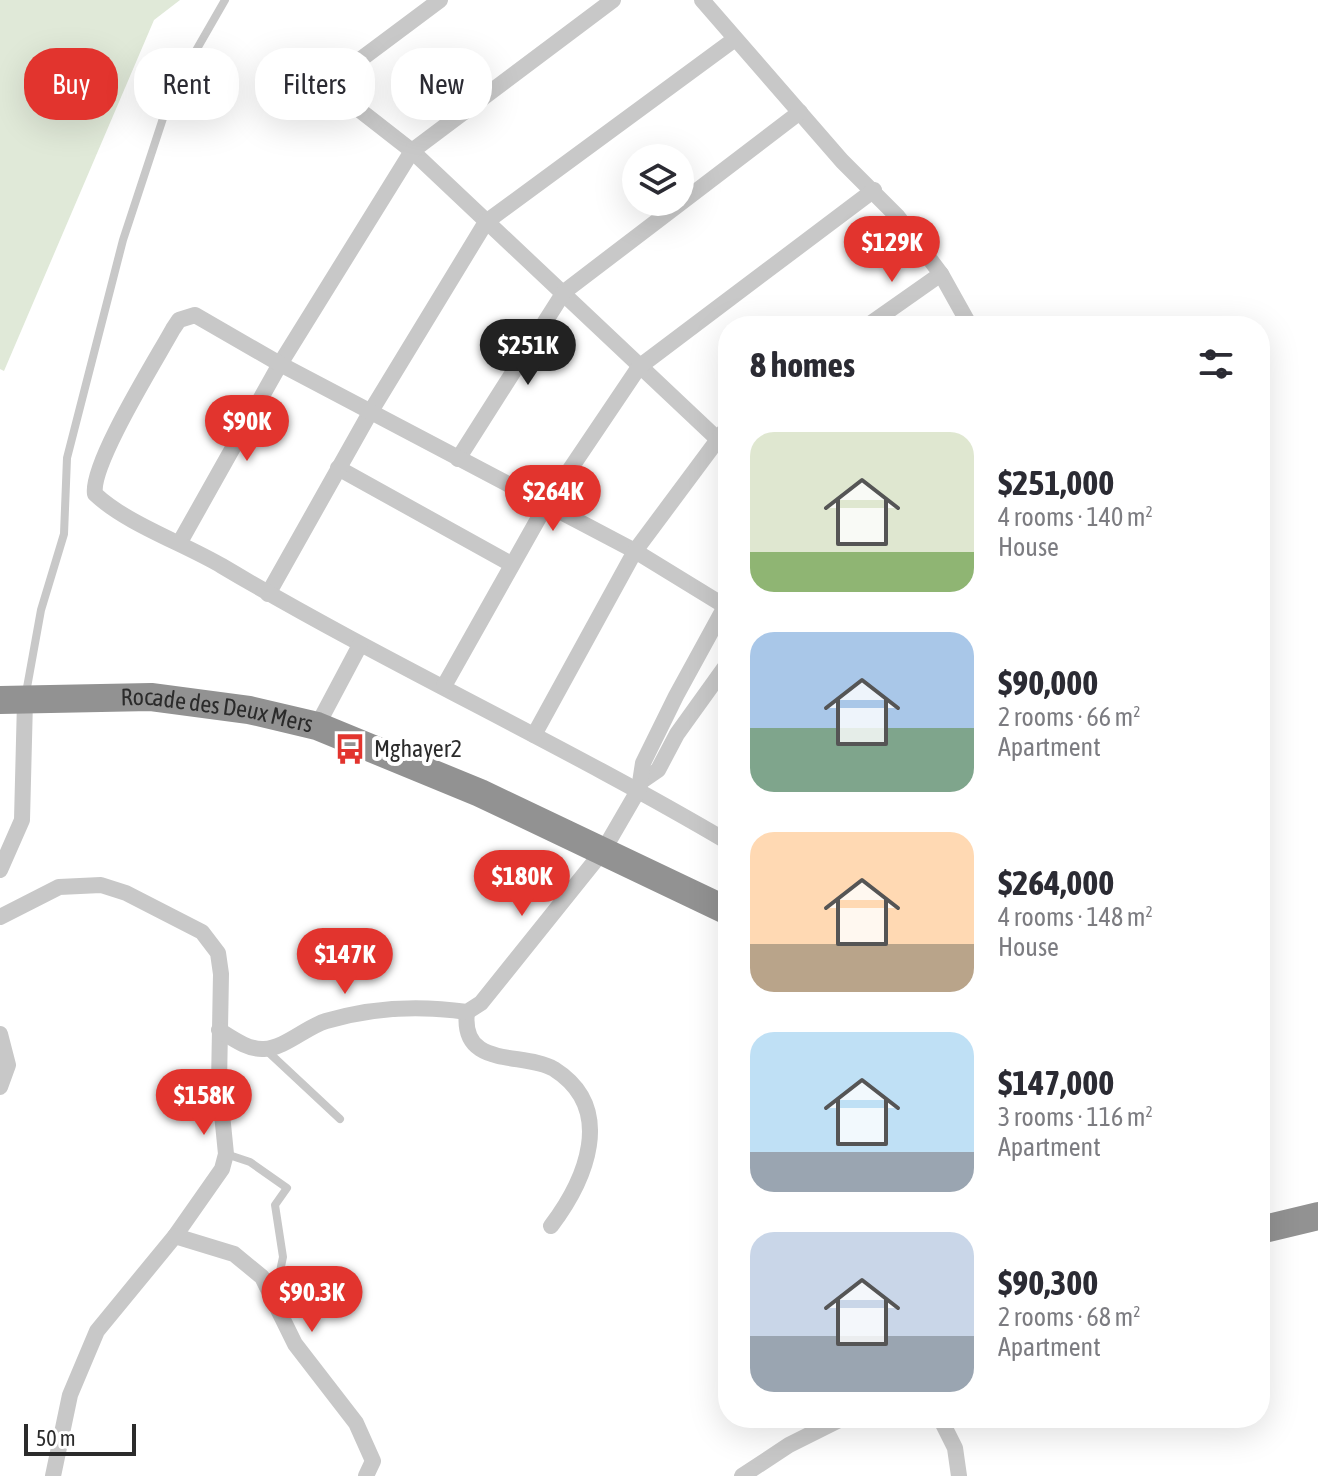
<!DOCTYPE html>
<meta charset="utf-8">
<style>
body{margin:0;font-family:"Asap Condensed",sans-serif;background:#f7f7f7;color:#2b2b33;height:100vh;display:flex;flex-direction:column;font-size:30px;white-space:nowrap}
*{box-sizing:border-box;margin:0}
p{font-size:26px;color:#7c7c81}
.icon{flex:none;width:44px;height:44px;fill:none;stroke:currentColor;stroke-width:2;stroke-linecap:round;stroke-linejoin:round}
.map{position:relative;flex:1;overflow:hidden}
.side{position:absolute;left:718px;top:316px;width:552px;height:1112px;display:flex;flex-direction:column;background:#fff;border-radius:32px;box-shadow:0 8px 32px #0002}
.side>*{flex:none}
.top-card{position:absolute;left:24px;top:48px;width:574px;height:72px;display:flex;gap:16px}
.fabs{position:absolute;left:622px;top:144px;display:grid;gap:16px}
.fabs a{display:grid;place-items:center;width:72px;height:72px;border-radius:50%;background:#fff;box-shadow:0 8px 32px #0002;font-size:40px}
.scale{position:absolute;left:24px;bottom:20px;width:112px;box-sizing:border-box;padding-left:8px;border:4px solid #2b2b2b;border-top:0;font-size:22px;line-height:28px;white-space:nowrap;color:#2b2b2b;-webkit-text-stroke:6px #fff;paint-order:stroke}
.price{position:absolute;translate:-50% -68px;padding:0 18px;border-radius:28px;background:#e2342e;color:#fff;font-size:26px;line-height:52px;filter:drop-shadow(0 2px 4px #0008)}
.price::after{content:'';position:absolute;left:50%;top:48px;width:24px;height:18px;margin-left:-12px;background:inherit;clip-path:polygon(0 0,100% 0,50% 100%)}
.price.current{background:#222;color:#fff}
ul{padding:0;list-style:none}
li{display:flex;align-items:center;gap:24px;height:200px;padding:0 32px}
li span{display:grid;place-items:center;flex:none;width:224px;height:160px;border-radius:24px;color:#555}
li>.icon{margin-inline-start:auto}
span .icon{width:96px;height:96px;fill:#fffc;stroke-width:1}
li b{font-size:34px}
h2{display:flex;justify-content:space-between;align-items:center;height:96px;padding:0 32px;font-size:34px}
.tag{padding:0 28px;border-radius:32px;background:#fff;box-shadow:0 8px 32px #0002;font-size:28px;line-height:72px}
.tag.current{background:#e2342e;color:#fff}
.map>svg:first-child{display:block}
.green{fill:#e0e9d8}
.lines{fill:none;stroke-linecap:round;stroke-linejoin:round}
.lane{stroke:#c8c8c8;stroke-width:8}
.street{stroke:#c8c8c8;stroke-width:16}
.highway{stroke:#929292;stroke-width:28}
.labels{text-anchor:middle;stroke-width:8;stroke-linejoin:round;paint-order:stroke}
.street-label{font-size:24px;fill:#2b2b2b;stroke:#fff}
.poi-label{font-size:24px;fill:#2b2b2b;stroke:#fff;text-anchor:start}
</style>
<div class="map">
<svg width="1318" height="1476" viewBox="0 0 1318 1476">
<rect width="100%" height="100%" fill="#fff"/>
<path class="green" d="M0,0H180L154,20L4,371L0,369Z"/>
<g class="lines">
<g class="lane">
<path d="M26,693L41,610L64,534L67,458L123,240L171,94L225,0"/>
<path d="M265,1049L340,1119"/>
<path d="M226,1154L250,1162L287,1188L275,1205L283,1257L275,1295"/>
</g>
<g class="street">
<path d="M440,0L337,77L339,94L412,151L728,449"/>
<path d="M702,0L842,161L898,217L941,274L970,326"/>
<path d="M867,326L941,274"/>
<path d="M458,459L564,292L800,112"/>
<path d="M338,468L511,564"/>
<path d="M180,542L280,364L412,151L613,0"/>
<path d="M268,594L371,411L486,222L735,39"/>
<path d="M728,608L635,551L280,364L195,315L179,320L173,329C156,360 90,465 95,494C127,524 183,543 222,566C387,664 562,744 728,842"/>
<path d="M444,686L546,505L639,367L874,190"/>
<path d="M317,726L360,645"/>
<path d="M534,735L635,551L728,426"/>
<path d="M642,781L658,770L677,734L728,663"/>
<path d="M0,870L22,820L25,701"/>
<path d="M0,917L59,887L101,885L126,893L202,932L218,953L221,974L219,1084L226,1154L222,1169L175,1236L97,1331L70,1395L53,1476"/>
<path d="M467,1012C460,1070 524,1051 554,1069C617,1109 585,1181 551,1226"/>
<path d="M219,1030C232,1038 248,1050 264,1049C285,1048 306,1027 326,1021C373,1007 419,1005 467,1012L481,1003L603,851L639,789L643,763L676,696L728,601"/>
<path d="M0,1034L8,1065L0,1087"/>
<path d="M175,1236L234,1254L262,1277L295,1344L356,1423L373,1461L366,1476"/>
<path d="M940,1418L955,1448L959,1476"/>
<path d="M742,1476L789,1445L843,1418"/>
</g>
<g class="highway">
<path id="s1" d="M0,700L151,697L249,710L317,726L480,793L728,911"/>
<path d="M1260,1230L1318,1216"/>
</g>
</g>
<defs>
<symbol id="bus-bare" viewBox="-9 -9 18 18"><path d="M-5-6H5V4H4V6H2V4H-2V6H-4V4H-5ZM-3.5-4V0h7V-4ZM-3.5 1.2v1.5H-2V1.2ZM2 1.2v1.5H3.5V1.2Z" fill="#e2342e" stroke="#fff" stroke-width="2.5" paint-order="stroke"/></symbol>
</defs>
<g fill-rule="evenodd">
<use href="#bus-bare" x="328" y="727" width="44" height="44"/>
</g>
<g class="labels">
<g class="street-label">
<text dy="8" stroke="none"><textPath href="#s1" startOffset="218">Rocade des Deux Mers</textPath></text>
</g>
<g class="poi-label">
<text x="374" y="757">Mghayer2</text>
</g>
</g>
</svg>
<div class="fabs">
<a><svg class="icon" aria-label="layers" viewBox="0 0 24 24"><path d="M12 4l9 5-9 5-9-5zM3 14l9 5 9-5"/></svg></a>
</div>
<div class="scale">50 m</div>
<b class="price" style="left:892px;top:284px">$129K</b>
<b class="price current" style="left:528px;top:387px">$251K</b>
<b class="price" style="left:247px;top:463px">$90K</b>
<b class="price" style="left:553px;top:533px">$264K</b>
<b class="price" style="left:522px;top:918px">$180K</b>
<b class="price" style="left:345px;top:996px">$147K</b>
<b class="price" style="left:204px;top:1137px">$158K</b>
<b class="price" style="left:312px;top:1334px">$90.3K</b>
<div class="top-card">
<a class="tag current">Buy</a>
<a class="tag">Rent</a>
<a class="tag">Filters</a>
<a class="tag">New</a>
</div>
<section class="side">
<h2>8 homes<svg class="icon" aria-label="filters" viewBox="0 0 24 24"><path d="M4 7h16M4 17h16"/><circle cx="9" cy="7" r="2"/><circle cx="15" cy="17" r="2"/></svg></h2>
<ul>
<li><span style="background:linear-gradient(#dfe7d0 75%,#8fb573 0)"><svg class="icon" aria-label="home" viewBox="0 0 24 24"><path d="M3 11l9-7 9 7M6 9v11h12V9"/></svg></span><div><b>$251,000</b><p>4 rooms · 140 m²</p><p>House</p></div></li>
<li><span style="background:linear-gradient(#a9c7e8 60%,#7fa58c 0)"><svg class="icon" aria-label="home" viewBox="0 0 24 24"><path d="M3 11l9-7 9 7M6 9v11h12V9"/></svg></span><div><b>$90,000</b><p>2 rooms · 66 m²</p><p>Apartment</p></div></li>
<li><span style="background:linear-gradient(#ffd9b3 70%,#b9a48a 0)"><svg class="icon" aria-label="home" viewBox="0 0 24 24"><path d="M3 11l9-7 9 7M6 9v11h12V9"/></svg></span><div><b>$264,000</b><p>4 rooms · 148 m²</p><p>House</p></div></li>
<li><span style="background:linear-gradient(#bfe0f5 75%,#9aa5b1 0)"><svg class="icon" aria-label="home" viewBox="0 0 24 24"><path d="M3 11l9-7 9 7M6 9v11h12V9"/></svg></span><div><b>$147,000</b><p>3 rooms · 116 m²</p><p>Apartment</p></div></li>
<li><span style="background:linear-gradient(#c9d6e8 65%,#9aa5b1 0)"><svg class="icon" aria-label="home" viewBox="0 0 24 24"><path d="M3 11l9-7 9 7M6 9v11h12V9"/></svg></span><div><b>$90,300</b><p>2 rooms · 68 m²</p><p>Apartment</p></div></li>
</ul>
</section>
</div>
